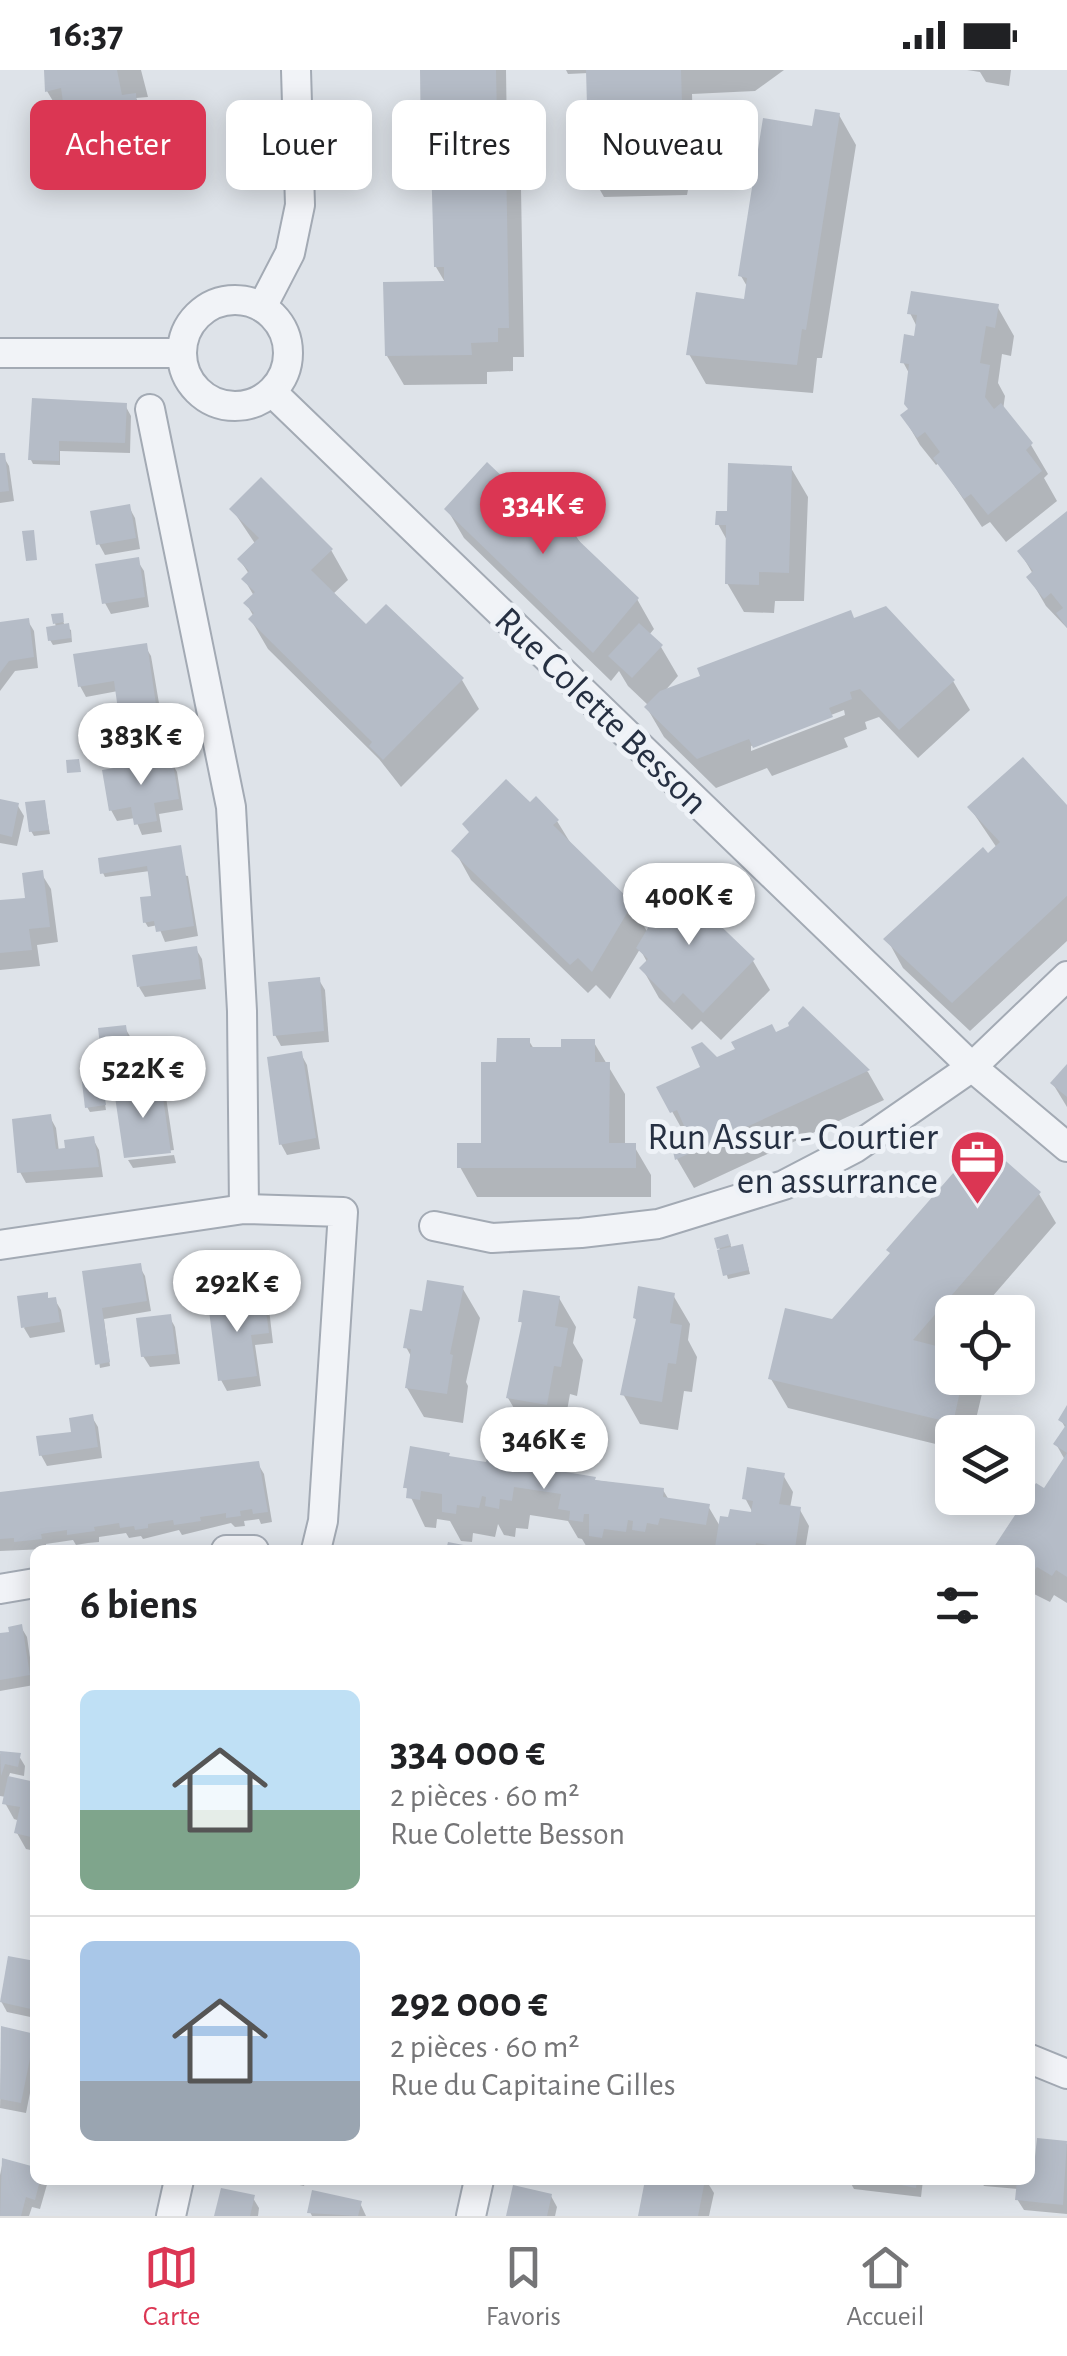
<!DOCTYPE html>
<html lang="fr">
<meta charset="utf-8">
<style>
body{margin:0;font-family:"Alegreya Sans",sans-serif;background:#f2f2f2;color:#202124;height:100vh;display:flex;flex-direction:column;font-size:38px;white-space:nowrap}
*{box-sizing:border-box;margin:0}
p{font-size:32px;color:#757577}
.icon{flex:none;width:55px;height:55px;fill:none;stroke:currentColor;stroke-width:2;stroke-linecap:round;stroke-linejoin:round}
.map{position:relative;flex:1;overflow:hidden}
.details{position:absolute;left:30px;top:1475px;width:1005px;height:640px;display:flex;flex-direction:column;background:#fff;border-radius:15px;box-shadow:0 5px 25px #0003}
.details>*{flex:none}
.hud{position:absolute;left:30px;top:30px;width:1008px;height:90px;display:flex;gap:20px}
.tools{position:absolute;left:935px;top:1225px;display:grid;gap:20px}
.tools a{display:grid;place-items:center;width:100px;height:100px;border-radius:15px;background:#fff;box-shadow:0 5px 25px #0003;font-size:50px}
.price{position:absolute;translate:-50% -85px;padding:0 22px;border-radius:35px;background:#fff;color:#222;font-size:32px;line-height:65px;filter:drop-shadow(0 2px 5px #0008)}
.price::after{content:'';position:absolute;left:50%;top:60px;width:30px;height:22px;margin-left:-15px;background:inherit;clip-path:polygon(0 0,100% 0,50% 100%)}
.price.current{background:#db3653;color:#fff}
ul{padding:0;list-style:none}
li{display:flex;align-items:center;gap:30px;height:250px;padding:0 50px}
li+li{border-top:2px solid #e0e0e0}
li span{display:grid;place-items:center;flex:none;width:280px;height:200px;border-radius:15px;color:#555}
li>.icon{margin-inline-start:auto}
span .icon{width:120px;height:120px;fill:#fffc;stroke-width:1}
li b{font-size:42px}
h2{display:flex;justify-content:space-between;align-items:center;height:120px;padding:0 50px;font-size:42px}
.pill{padding:0 35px;border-radius:15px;background:#fff;box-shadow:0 5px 25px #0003;font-size:35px;line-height:90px}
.pill.current{background:#db3653;color:#fff}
.status{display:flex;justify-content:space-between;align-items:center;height:70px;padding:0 50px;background:#fff;direction:ltr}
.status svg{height:28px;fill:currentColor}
.tabs{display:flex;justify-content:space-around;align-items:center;height:140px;border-top:2px solid #e0e0e0;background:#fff;font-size:28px;color:#757577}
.tabs a{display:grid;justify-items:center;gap:5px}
.tabs .current{color:#db3653}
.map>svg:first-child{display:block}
.shadow{fill:#0003;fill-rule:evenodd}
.building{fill:#b5bcc7}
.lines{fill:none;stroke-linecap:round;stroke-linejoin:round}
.street-casing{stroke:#a3aab4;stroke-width:32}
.street{stroke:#f1f3f7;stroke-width:28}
.labels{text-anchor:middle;stroke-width:10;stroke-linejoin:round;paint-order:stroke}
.street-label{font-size:38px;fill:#263042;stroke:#eef2f7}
.poi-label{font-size:38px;fill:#263042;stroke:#eef2f7;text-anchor:end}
</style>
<div class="status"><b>16:37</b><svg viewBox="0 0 49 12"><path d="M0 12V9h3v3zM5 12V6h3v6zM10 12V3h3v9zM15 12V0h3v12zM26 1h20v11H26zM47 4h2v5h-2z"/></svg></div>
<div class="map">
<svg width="1067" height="2146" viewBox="0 0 1067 2146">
<rect width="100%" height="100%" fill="#dee3e9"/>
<g class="shadow">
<path d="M59,0H141L148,27L136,28L151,55L154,81L125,82L118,71L110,72L112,84L77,95L60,66V43L47,21Z"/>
<path d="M422,0H506L507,67H500L501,89H504L521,118L524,287H513V301L487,302V314L404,315L387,286L446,214L436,197L434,94L424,76Z"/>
<path d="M566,0H784L755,21L692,24L694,88L687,125L604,127L592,106L589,3L568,4Z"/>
<path d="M967,0H1011L1009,16L986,12L980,2Z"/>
<path d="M839,45L856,75L822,288H817L813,323L706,314L689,284L746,232L748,218L741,206L814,59Z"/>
<path d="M997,236L1014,266L1011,286L1002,284L998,313L1005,326L1003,340L1031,375L1048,404L1044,408L1057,431L1006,472L990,452L982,457L939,393L936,395L920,375L903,346L910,341V305L903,292L916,269L917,257L910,243Z"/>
<path d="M34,330L125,335L131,346L130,383L60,381V395L33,394L31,390Z"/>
<path d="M0,386H3L9,396L14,431L0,433Z"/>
<path d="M791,398L808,427L804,531H775L774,543L744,542L727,513L728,472L718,454Z"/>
<path d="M129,437L135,448L140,479L105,485L99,474Z"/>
<path d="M232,439L331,480L348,510L332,525L366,558L462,610L479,639L401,717L379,689L268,579L251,550L254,547L246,533L254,526L244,509L249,504L240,490L256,475Z"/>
<path d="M447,439L560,465L576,466L583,477L637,529L654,559L649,565L661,577L678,606L663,623L854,550L953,611L970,640L918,688L879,647L865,652L867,659L844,668L848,677L772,706L767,698L716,718L664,667L647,638L649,636L628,616L619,601L611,611L464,468ZM844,640L845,645L751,681V676Z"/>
<path d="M1067,444V558L1046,536L1029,507L1033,504L1020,482Z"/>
<path d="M137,490L144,501L149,537L111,544L105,533Z"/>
<path d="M61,546L65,556L71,560L72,572L53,575L50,570L56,558L54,547Z"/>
<path d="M28,551L34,561L38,598L15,601L0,621V555Z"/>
<path d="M145,576L151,586L162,651L128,657L122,646L118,621L86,627L80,616Z"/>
<path d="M171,691L177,702L183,740L159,744L162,762L142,765L135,748L117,751L111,740Z"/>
<path d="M0,732L18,736L24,746L17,776L0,773Z"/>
<path d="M44,732L50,764L34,766L31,761Z"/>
<path d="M530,736L557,751L573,777L631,835L648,863L669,828L649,813L676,809L677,817L753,891L770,920L721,970L701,951L692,960L659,928L642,898L647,892L640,879L610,929L596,915L588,923L471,810L455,781Z"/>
<path d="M970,738H1067V871L970,961L903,898L887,869L997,778Z"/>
<path d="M180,778L183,805L188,806L198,866L165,872L158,855L148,857L145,852L155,838L150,801L105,807L103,803Z"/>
<path d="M41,803L51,819L58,872L37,875L40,896L0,900V833L28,830Z"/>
<path d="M196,879L202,889L206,919L145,927L139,917Z"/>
<path d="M319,910L325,920L329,972L281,976L275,965Z"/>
<path d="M803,939L868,1002L884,1030L694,1118L677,1089L671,1067L683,1061L659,1018L792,957Z"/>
<path d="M125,958L131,968L136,1007L112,1011L106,1000Z"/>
<path d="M529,971L534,979L563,980L593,971L625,1024V1076H634L651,1105V1127H477L460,1097L483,1075L499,994Z"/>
<path d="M301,984L307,995L320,1079L287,1085L281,1074Z"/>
<path d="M1067,997V1037L1053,1014Z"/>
<path d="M100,1005L106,1040L90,1042L87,1037Z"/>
<path d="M160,1017L166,1027L174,1080L127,1086V1088L117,1022Z"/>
<path d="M50,1047L56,1058L59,1082L93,1069L99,1080L103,1107L26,1113L20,1102Z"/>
<path d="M982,1074L1039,1124L1056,1153L979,1242H952V1272L946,1280L952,1282V1308H980L984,1315L973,1362H952V1378L788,1338L771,1309L833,1252Z"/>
<path d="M174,1085L176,1093L133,1098L128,1090Z"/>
<path d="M717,1170L729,1171L732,1179L744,1181L750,1204L728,1209Z"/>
<path d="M139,1196L145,1206L151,1241L104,1249L110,1296L100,1298L85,1203Z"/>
<path d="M463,1219L480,1248L466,1312L468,1316L463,1353L424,1347L407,1318L412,1288L406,1277L424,1244Z"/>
<path d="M46,1225L49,1230H55L61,1240L65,1262L30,1268L24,1258Z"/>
<path d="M673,1225L690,1254L688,1270L697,1287L692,1322L684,1321L678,1360L640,1354L623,1324L638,1252L635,1248Z"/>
<path d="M559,1228L576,1257L573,1273L583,1290L577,1326L570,1324L563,1363L525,1357L508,1328L523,1256L521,1251Z"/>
<path d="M263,1229L269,1239L273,1273L255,1275L261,1316L227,1321L221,1310Z"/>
<path d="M169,1246L175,1257L180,1294L150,1297L143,1286Z"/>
<path d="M1067,1340V1533L1054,1525L1050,1532L1030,1522V1480H995L1044,1422L1065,1390L1056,1374L1066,1359L1061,1350Z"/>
<path d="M92,1347L98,1357L102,1388L47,1396L41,1385L74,1364Z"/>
<path d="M450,1389L663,1420L669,1430L708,1436L721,1458L754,1445L745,1428L783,1405L793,1422L790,1438L800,1440L809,1456L805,1480H701L676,1476L675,1480L644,1477V1480H594L588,1479L582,1469L578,1468L568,1451L530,1445L528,1459L516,1458L515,1467L504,1465L498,1454L495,1467L473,1463L472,1472L461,1471L450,1451L437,1449L436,1458L425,1457L406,1417Z"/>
<path d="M258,1394L264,1404L272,1452L261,1454L259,1449L244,1451L245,1456L235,1457L231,1453L182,1465L179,1460L143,1469L141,1466L129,1468L126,1463L99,1467V1472L88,1473L76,1475L73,1470L46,1474V1479L0,1481V1425Z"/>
<path d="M21,1557L27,1567L34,1615L0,1621V1565L12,1564Z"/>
<path d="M0,1684L19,1686L25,1696L24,1706L10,1703L8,1709L35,1715V1781L26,1779L17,1763L20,1751L14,1749L5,1733L6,1727L0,1726Z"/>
<path d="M35,1894V1948L7,1942L1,1931Z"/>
<path d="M2,1959L35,1969V1998L26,2043L0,2038Z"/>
<path d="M1039,2070L1067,2074V2144L1024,2140L1017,2129L1019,2119L984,2116L980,2110H1030V2089L1037,2090Z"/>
<path d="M3,2091L35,2099V2110L48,2111L40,2139L32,2137L29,2146H0V2105Z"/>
<path d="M277,2110H306L304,2116Z"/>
<path d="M647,2110H706L714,2123L709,2146H641Z"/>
<path d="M849,2110H923L921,2127L854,2119Z"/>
<path d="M551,2126L557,2137L555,2146H509Z"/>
<path d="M253,2128L259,2138L258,2146H217Z"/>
<path d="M360,2133L366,2146H312L310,2142Z"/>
</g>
<g class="building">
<path d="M44,0H117L122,25L136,23L138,52L105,54L103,41L95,43L97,55L58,67L50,42L64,40L61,18L45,22Z"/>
<path d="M420,0H496L497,47H489L490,75L421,77Z"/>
<path d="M586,0H681L683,66L675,104L589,106Z"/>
<path d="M815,39L840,43L806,260L802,259L797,295L686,285L696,222L744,229L747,208L738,206L763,48L812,56Z"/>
<path d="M506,86L509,258H498V272L471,273L472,285L385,286L383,212L444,211V197H434L431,88Z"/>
<path d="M911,221L999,234L995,258L986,256L980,293L990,295L985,327L994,339L1001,333L1033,373L1026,380L1042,401L988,445L971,424L964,429L933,388L940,382L925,362L917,368L900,345L908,339L904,334L909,294L900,293L904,264L914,266L917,245L907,244Z"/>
<path d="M32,328L127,333L125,373L59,371V391L28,390Z"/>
<path d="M0,383H5L9,421L0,422Z"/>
<path d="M487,392L560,462L568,454L578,464L575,467L639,528L593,583L444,439Z"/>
<path d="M728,393L792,396L789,503L759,502V515L725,514L726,455H715L716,441H727Z"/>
<path d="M261,407L333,479L311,500L366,554L386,534L464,608L383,690L369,676L372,672L248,549L254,543L243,533L255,522L241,509L249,501L237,489L259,468L229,439Z"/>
<path d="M130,434L136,468L96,475L90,441Z"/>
<path d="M1067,441V558L1056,543L1063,538L1051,523L1044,529L1026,507L1033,501L1017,481Z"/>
<path d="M34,460L37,490L26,491L22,461Z"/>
<path d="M139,487L145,527L102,534L95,494Z"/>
<path d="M886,536L955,610L899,660L860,619L850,622L852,629L829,638L833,647L753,678L749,669L697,689L644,637L660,621L700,606L697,598L851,540L854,548Z"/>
<path d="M63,543L64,552L53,554L51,544Z"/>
<path d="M29,548L34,587L9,591L0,603V552Z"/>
<path d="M69,553L71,568L48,571L46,557Z"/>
<path d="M639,553L663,575L632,608L608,586Z"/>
<path d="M147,573L157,641L119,647L114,611L78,617L73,584Z"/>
<path d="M1023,687L1067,735V826L952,933L883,869L983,777L988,783L1000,772L967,737Z"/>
<path d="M172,688L179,729L154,733L157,751L134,755L131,737L109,741L102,700Z"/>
<path d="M79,689L81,702L67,703L66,690Z"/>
<path d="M506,709L530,732L536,726L559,750L553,755L633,833L592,902L578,888L570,895L451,781L469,762L462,754Z"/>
<path d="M0,729L19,733L12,767L0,764Z"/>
<path d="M45,730L49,760L29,762L25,732Z"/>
<path d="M181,775L194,856L156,862L154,851L143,853L140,827L151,826L147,796L100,804L98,788Z"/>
<path d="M657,794L678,807L675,812L755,889L703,943L683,923L674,933L639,898L648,889L636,878L667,826L646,813Z"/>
<path d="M43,800L50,857L29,859L32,880L0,883V830L25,828L22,803Z"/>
<path d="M197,876L201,909L137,917L132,885Z"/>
<path d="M320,907L324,961L273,966L268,912Z"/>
<path d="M803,936L870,1000L675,1090L669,1065L685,1058L677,1040L670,1043L656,1017L700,997L691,977L702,972L717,987L735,979L731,972L772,954L776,962L789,956L788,953Z"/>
<path d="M126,955L132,997L103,1001L98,958Z"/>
<path d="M497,968H530V977H561V969H595V992H610L609,1073H636V1098H457V1073H481V992H496Z"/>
<path d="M302,981L316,1068L279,1075L267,987Z"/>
<path d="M1067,994V1027L1050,1013Z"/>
<path d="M101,1002L106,1035L85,1038L81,1004Z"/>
<path d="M161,1014L171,1083L124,1088L114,1020Z"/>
<path d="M51,1044L56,1079L65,1078L64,1070L94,1066L99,1097L17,1103L12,1049Z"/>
<path d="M982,1070L1041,1122L913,1270L952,1280V1308H963L953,1353L768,1309L785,1238L832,1249L890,1183L886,1180Z"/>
<path d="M728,1164L731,1175L717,1179L714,1168Z"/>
<path d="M743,1174L749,1200L723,1206L717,1180Z"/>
<path d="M141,1193L147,1231L102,1238L110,1292L95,1295L82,1201Z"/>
<path d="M427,1210L464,1216L450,1284L453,1285L447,1324L405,1318L411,1279L403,1278L410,1239L422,1241Z"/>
<path d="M638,1216L675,1223L670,1253L682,1255L676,1294L668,1293L662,1332L620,1325L636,1249L633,1248Z"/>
<path d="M523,1220L560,1226L555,1256L568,1258L561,1297L554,1296L547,1335L506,1328L522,1252H518Z"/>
<path d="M48,1222V1228L56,1227L60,1252L21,1258L17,1226Z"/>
<path d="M264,1226L269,1263L251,1265L257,1306L218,1311L208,1233Z"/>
<path d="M171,1244L176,1284L141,1287L136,1248Z"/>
<path d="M1067,1335V1507L1056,1500L1052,1506L1037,1497L1032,1504L1030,1480H992L1036,1413L1044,1418L1067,1383L1053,1374L1066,1355L1058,1350Z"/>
<path d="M93,1344L98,1377L39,1386L36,1366L71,1362L69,1348Z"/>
<path d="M410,1376L450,1383L449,1386L486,1392L487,1389L596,1407L595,1410L664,1418L663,1427L710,1434L706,1455L660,1448L658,1455L647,1453L645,1462L632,1460L633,1451L628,1450L626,1462L604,1459L602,1468L589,1466V1444H584L583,1452L569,1450L570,1441L558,1439L561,1424L514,1417L512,1431L500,1429L499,1439L485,1436L486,1427L482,1426L479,1438L457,1435L456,1444L442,1442V1424L421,1421L420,1430L406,1428L407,1418H403Z"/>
<path d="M259,1391L268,1442L253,1444L252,1439L240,1441L241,1446L226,1448V1443L214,1445L200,1447L201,1451L174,1455L173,1450L148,1454V1458L135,1460L134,1456L120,1458L119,1453L94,1457L95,1461L67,1465V1460L41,1464L42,1469L14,1472V1468L0,1469V1422Z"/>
<path d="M747,1397L785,1403L779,1434L801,1437L795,1479L756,1473L755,1480L715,1477L720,1446L728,1447L730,1439L751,1442L753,1431L742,1429Z"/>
<path d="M448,1472L479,1478V1480H446Z"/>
<path d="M22,1554L30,1605L0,1610V1563L9,1562L8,1557Z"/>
<path d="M0,1681L21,1683L18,1697L5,1694L1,1706Z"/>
<path d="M8,1706L35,1712V1768L14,1763L20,1737L2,1734Z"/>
<path d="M8,1886L35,1891V1940L0,1932Z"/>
<path d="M1,1956L35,1964L21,2033L0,2029Z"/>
<path d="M1037,2068L1067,2071L1063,2135L1015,2130L1017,2110H1030V2087H1035Z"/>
<path d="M2,2088L35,2097V2110H40L35,2130L26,2127L21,2146H0Z"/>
<path d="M645,2110H705L698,2146H638Z"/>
<path d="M876,2110H917L916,2118Z"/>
<path d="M513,2115L552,2124L547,2146H506Z"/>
<path d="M221,2118L255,2125L250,2146H214Z"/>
<path d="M312,2120L362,2131L358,2146L307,2143Z"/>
</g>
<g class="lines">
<defs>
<g id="street">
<circle cx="235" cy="283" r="53"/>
<path d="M262,237L290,183L300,135L296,0"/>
<path d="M0,283H181"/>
<path d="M272,322L972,997L1067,1077"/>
<path d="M150,339L231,737L242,941L244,1139"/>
<path d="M434,1156L492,1168L581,1163L658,1154L784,1115L855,1078L972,997L1067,906"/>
<path d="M0,1175L244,1139L343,1142L323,1451L316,1480"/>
<path d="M226,1480H254"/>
<path d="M0,1519L35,1513"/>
<path d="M1030,1989L1067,2004"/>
<path d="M171,2146L179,2110"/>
<path d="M471,2146L479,2110"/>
</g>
</defs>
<use href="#street" class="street-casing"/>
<use href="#street" class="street"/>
</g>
<defs>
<symbol id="office-pin" viewBox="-11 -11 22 30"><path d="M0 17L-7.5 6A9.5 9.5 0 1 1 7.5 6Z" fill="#db3653" stroke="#eef2f7"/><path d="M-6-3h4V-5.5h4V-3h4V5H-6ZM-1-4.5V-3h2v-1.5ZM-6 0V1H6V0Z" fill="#fff"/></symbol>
</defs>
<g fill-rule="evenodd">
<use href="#office-pin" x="946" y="1056" width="63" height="86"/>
</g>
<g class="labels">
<g class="street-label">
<text transform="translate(602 640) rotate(44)" y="13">Rue Colette Besson</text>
</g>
<g class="poi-label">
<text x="938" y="1079">Run Assur - Courtier<tspan x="938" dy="44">en assurrance</tspan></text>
</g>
</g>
</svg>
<div class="tools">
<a><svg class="icon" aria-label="locate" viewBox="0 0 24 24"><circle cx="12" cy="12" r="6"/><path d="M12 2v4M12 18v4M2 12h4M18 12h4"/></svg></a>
<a><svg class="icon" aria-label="layers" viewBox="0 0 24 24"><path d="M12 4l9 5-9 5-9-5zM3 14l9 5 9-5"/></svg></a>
</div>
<b class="price current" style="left:543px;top:487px">334K €</b>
<b class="price" style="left:141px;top:718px">383K €</b>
<b class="price" style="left:689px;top:878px">400K €</b>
<b class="price" style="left:143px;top:1051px">522K €</b>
<b class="price" style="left:237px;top:1265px">292K €</b>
<b class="price" style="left:544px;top:1422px">346K €</b>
<div class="hud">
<a class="pill current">Acheter</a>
<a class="pill">Louer</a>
<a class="pill">Filtres</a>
<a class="pill">Nouveau</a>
</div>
<section class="details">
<h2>6 biens<svg class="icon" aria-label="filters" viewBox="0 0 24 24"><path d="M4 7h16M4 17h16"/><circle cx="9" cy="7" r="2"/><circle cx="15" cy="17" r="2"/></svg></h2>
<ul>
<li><span style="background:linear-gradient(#bfe0f5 60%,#7fa58c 0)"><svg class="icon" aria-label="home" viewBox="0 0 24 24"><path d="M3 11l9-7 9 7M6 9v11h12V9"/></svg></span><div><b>334 000 €</b><p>2 pièces · 60 m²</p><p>Rue Colette Besson</p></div></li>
<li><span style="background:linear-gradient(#a9c7e8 70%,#9aa5b1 0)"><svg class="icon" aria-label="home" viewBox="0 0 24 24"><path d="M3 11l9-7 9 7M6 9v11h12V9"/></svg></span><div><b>292 000 €</b><p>2 pièces · 60 m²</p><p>Rue du Capitaine Gilles</p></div></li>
</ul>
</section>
</div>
<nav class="tabs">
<a class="current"><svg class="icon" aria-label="map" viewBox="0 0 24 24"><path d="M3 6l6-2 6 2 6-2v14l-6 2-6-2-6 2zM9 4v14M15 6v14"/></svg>Carte</a>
<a><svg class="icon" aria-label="saved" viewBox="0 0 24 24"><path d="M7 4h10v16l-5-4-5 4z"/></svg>Favoris</a>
<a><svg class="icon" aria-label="home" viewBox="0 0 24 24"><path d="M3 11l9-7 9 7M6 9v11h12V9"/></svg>Accueil</a>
</nav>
